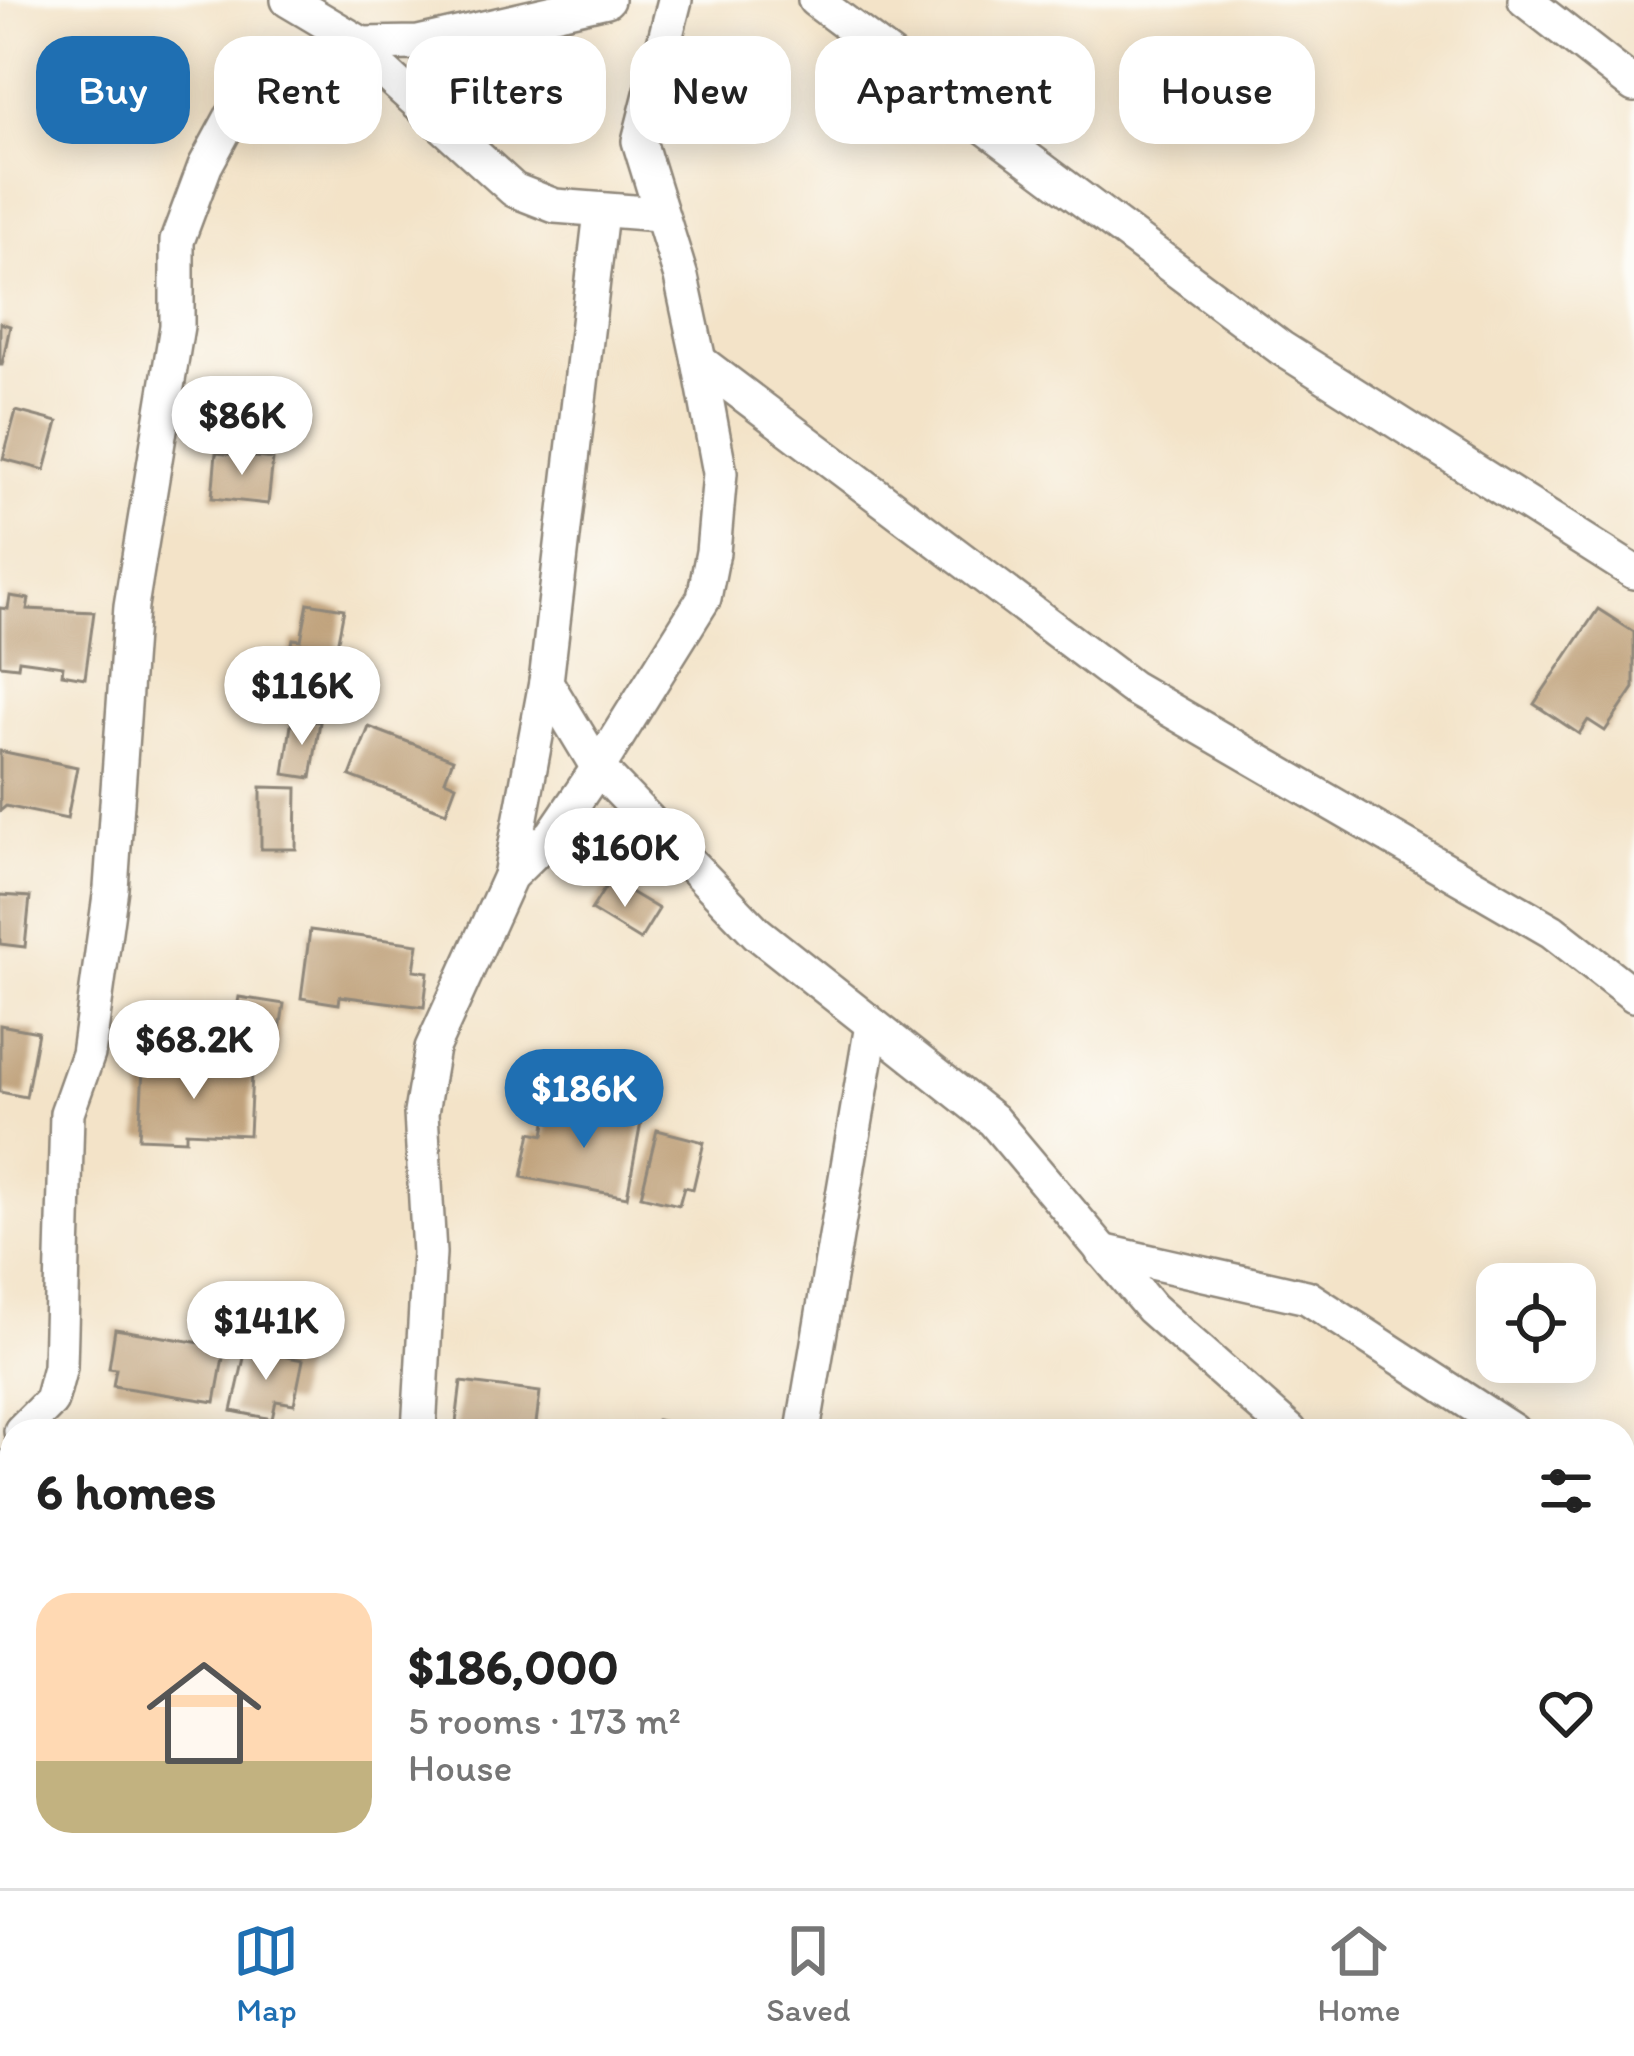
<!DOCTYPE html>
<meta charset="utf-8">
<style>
body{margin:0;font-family:Itim,sans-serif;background:#f2f2f2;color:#222;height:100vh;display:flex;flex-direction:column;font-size:45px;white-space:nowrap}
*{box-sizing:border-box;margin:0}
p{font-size:39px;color:#767676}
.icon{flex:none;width:66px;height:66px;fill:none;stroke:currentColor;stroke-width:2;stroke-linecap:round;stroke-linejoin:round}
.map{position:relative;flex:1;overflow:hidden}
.panel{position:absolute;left:0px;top:1419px;width:1635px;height:471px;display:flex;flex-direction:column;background:#fff;border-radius:36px 36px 0 0;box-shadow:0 6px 30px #0003}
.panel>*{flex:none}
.guide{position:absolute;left:36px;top:36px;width:1563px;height:108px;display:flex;gap:24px}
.tools{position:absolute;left:1476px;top:1263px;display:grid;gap:24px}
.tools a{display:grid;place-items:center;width:120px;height:120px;border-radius:24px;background:#fff;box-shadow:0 6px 30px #0003;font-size:60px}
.price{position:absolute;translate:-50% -102px;padding:0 27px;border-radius:42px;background:#fff;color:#222;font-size:39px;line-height:78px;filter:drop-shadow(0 3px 6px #0008)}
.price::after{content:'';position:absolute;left:50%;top:72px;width:36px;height:27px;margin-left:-18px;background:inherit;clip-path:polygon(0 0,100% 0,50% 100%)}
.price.on{background:#1f6fb2;color:#fff}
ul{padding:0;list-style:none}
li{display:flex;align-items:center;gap:36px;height:300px;padding:0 36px}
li+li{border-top:3px solid #e0e0e0}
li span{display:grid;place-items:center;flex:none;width:336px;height:240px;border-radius:36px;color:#555}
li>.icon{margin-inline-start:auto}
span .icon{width:144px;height:144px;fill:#fffc;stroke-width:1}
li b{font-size:51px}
h2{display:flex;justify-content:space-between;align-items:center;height:144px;padding:0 36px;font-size:51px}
.chip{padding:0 42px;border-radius:36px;background:#fff;box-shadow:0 6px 30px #0003;font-size:42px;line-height:108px}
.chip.on{background:#1f6fb2;color:#fff}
.menu{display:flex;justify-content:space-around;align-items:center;height:168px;border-top:3px solid #e0e0e0;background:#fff;font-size:33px;color:#767676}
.menu a{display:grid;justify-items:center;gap:6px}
.menu .on{color:#1f6fb2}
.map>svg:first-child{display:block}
.building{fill:#c0a27c}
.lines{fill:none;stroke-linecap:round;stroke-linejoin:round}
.street-casing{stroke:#8f877a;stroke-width:38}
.street{stroke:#fff;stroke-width:33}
</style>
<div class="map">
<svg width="1634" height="1888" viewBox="0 0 1634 1888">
<rect width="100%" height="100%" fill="#fdfcf7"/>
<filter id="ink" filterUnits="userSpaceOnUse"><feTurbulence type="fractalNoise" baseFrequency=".00833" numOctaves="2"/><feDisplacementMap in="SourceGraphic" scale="24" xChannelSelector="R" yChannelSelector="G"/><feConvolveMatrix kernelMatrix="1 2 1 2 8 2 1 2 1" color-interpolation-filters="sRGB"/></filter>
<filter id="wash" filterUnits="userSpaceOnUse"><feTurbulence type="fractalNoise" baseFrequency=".004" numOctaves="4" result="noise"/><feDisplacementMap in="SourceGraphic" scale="48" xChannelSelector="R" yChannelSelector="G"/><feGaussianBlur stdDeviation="2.7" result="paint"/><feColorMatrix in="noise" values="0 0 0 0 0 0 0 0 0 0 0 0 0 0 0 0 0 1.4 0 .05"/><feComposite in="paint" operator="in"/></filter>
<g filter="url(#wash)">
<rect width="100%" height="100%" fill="#f3e3c8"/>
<g id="blocks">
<g class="building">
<path d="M0,323L10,326L2,365H0Z"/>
<path d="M16,411L58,422L45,470L3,459Z"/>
<path d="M216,453L273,459L268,504L212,498Z"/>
<path d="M10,596L29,599L27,609L94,612L85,678L62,674L63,666L19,660L18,667L0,665V608L8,609Z"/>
<path d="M308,603L344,609L328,692L294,686L298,664L288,662L293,639L301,640Z"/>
<path d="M1598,609L1634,632V688L1605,731L1588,720L1579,734L1534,704Z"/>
<path d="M292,718L320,722L311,778L284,774Z"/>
<path d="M369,727L453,759L445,780L456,785L446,812L350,776Z"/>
<path d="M0,751L77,767L67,819L6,806L0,811Z"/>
<path d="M261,787L297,788L296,849H261Z"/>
<path d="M610,880L659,909L640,940L591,910Z"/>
<path d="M0,895L30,897L25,947L0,944Z"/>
<path d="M310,930L418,944L414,970L428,972L424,1007L340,996L339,1004L301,998Z"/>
<path d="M239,997L284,1004L276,1055L230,1048Z"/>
<path d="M0,1025L38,1032L26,1097L0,1092Z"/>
<path d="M161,1062L188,1064V1070L252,1073L249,1135L186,1132V1140L139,1138L143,1070H161Z"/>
<path d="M549,1104L641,1122L627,1197L522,1177L531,1132L544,1135Z"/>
<path d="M657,1130L704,1142L693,1189L684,1187L679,1205L641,1196Z"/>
<path d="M115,1329L225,1347L215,1402L113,1386L116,1369L109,1368Z"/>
<path d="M246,1349L303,1360L294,1404L276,1401L272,1419L232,1411Z"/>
<path d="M461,1382L540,1392L535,1431H455Z"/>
<path d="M657,1420L705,1429V1431H654Z"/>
<path d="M151,1878H207L204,1888H148Z"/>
<path d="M592,1878H672L670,1888H591Z"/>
<path d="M1146,1878H1187L1195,1880L1193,1888H1143Z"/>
</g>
</g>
</g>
<g filter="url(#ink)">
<use href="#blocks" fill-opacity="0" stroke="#8f877a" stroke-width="3"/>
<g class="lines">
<defs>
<g id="street">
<path d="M288,0L362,44L418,43L607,0"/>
<path d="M815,0L1281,348L1634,572"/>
<path d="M1525,0L1634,85"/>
<path d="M331,59L385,73L514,190L555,206L659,214"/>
<path d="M601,212L546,682L598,768L757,933L993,1120L1151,1308L1290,1431"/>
<path d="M699,361L1131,687L1552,931L1634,995"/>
<path d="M510,876L546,682"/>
<path d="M1102,1251L1307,1297L1513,1431"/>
<path d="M21,1431L51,1401L60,1367L67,1113L88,1054L111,888L131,606L177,326V241L205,166L231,118L291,76L362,44"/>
<path d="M419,1431L429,1253L421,1113L432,1048L510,876L553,834L598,768L704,598L713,552L720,473L699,361L681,277L639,141L675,0"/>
<path d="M803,1431L872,1025"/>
<path d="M0,1468L12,1469"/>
<path d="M1623,1502L1634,1511"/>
<path d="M0,1605L12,1567"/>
<path d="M1623,1782L1634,1801"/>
<path d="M375,1888V1878"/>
<path d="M720,1888L722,1878"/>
</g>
</defs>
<use href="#street" class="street-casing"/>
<use href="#street" class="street"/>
</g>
</g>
</svg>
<div class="tools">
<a><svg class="icon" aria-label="locate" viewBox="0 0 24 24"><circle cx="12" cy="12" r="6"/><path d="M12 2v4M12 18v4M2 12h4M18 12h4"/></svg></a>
</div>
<b class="price" style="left:242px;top:478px">$86K</b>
<b class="price" style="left:302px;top:748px">$116K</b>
<b class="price" style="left:625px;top:910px">$160K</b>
<b class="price" style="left:194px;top:1102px">$68.2K</b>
<b class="price on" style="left:584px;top:1151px">$186K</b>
<b class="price" style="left:266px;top:1383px">$141K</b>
<div class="guide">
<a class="chip on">Buy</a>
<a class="chip">Rent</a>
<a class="chip">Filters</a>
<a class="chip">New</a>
<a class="chip">Apartment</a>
<a class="chip">House</a>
</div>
<section class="panel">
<h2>6 homes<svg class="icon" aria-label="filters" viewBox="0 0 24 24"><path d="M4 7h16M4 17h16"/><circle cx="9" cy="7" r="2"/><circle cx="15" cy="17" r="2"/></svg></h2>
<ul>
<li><span style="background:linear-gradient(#ffd9b3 70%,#c2b280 0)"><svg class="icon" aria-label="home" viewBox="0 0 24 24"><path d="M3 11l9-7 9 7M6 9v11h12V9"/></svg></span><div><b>$186,000</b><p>5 rooms · 173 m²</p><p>House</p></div><svg class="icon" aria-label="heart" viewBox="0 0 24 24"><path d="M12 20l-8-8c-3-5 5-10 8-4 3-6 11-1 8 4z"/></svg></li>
</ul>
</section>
</div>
<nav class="menu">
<a class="on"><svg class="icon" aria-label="map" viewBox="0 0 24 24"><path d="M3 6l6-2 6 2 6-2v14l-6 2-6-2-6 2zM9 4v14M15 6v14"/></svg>Map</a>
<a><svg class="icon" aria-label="saved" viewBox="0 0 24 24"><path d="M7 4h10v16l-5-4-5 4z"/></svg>Saved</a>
<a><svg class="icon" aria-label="home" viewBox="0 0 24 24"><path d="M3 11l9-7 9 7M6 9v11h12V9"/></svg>Home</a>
</nav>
